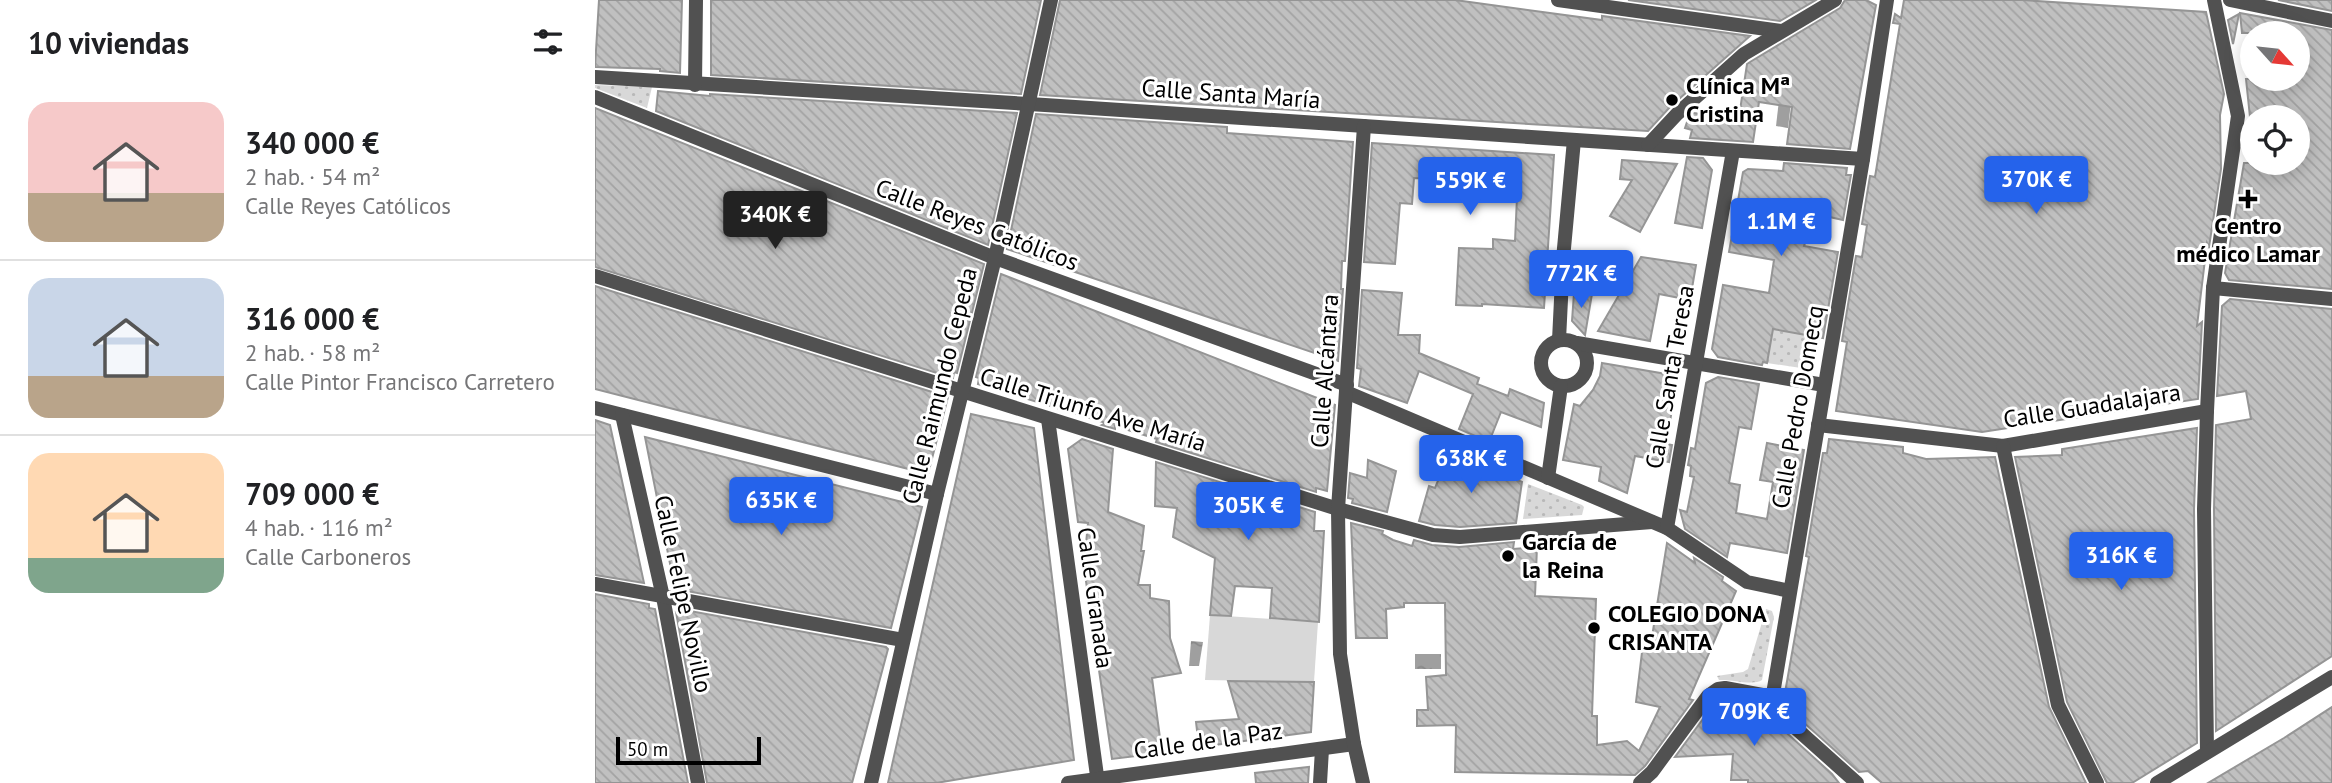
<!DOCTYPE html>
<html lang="es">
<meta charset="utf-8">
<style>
body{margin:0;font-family:"PT Sans",sans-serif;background:#f6f6f6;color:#202124;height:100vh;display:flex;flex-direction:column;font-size:26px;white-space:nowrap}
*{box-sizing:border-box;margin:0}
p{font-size:23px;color:#757577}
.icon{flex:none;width:38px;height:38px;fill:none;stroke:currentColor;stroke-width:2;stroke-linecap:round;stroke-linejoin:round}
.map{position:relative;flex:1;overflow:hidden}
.drawer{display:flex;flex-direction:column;background:#fff;width:595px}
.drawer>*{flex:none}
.needle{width:46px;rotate:117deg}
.tools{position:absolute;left:1645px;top:21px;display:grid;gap:14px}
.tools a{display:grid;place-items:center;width:70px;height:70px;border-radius:50%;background:#fff;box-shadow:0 4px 18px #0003;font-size:35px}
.scale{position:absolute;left:21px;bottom:18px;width:145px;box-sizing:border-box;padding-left:7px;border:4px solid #000;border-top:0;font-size:19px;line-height:24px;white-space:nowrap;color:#000;-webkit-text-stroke:5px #fff;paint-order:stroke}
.price{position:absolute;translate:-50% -60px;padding:0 16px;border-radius:7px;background:#2563eb;color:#fff;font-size:23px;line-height:46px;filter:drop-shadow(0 2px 4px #0008)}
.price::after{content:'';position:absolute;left:50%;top:42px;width:21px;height:16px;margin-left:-10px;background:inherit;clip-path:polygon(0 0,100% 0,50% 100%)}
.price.current{background:#222;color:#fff}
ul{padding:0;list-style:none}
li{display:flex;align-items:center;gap:21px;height:175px;padding:0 28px}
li+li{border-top:2px solid #e0e0e0}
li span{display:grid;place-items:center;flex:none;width:196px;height:140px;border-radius:21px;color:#555}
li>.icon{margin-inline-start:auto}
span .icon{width:84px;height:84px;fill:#fffc;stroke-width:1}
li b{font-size:30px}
h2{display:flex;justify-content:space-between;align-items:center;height:84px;padding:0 28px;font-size:30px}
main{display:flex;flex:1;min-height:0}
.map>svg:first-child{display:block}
.grass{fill:#d8d8d8}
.park{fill:url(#park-dots)}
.water{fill:url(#water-ripples)}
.building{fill:url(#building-back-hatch);stroke:#959595;stroke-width:2}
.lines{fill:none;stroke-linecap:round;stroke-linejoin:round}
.minor{stroke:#515151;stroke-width:14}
.poi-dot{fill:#000;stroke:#fff;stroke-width:2.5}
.labels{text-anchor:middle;stroke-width:6;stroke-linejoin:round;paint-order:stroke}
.poi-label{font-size:24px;font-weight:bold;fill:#000;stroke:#fff;text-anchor:start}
.street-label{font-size:24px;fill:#000;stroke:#fff}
</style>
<main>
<section class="drawer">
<h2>10 viviendas<svg class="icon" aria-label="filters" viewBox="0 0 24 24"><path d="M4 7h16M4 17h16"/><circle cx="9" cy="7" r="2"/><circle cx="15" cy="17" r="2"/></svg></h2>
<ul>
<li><span style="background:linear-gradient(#f6c9c9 65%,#b9a48a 0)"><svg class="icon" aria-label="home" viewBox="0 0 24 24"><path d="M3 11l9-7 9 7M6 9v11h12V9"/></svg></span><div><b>340 000 €</b><p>2 hab. · 54 m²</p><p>Calle Reyes Católicos</p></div></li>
<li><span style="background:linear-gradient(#c9d6e8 70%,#b9a48a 0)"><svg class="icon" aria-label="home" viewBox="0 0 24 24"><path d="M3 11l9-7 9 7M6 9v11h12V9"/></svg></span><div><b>316 000 €</b><p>2 hab. · 58 m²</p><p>Calle Pintor Francisco Carretero</p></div></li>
<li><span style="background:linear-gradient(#ffd9b3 75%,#7fa58c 0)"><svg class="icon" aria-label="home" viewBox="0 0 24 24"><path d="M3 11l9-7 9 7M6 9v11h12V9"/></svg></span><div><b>709 000 €</b><p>4 hab. · 116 m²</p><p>Calle Carboneros</p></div></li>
</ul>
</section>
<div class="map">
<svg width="1737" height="783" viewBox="0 0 1737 783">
<defs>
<pattern id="park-dots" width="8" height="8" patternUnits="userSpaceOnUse" patternTransform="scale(1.75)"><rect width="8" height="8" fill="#d8d8d8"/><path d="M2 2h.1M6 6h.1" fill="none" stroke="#b8b8b8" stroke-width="1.8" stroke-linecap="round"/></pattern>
<pattern id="water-ripples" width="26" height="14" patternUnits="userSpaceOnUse" patternTransform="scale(1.75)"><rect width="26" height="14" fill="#9f9f9f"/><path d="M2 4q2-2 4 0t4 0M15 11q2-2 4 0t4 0" fill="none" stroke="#878787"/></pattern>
<pattern id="building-back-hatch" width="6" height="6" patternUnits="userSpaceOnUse" patternTransform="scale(1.75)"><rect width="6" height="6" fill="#c0c0c0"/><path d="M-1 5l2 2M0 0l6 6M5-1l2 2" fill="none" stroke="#a3a3a3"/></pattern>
</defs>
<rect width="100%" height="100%" fill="#fff"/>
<path class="grass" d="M615,615L723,622L719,682L610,680Z"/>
<g class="park">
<path d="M0,85L57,87L52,108L0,88Z"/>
<path d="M1178,329L1225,337L1221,360L1210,361L1206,368L1172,363Z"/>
<path d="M933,484L987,505L989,507L987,515L928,519Z"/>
<path d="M1171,609L1177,611L1179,617L1167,680C1158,686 1137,679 1124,680L1122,676L1148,672L1153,669Z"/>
</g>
<g class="water">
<path d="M1184,100L1196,102L1193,128L1181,126Z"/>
<path d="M596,641L608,642L604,666H594Z"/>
<rect x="820" y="654" width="26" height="15"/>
</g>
<g class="building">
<path d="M4,0H87L85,73L65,71V69L0,67Z"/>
<path d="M116,0H446L426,94L116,75Z"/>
<path d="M465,0H860L1007,20V16L1155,36L1075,107L1053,131L445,95Z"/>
<path d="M1033,0H1221L1185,21Z"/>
<path d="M1250,0H1271L1281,5L1255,149L1192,144L1197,107L1164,102L1158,142L1095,138L1097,130L1090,128L1094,116L1098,113L1144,117L1152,64L1155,62L1245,8Z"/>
<path d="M1309,0H1427L1611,12L1629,94L1625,115L1626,169L1614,247L1612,243L1602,326L1607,322L1603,399L1387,432L1241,411L1252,342L1247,341L1261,256L1267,257L1272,225L1267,224L1275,176L1280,177L1305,24L1298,23L1300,14L1306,18Z"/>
<path d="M1683,0H1737V11Z"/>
<path d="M1645,13L1737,30V289L1634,280L1630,273L1649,163H1703V117H1655L1651,79H1703V33H1647Z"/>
<path d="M1644,14L1638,44L1633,20Z"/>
<path d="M63,91L115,96V94L422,113L393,245L61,111Z"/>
<path d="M0,108L389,264L362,373L359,372L358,378L0,267Z"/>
<path d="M441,114L632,127V133L758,142L750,261H747L746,289H748L743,361L412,249Z"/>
<path d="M777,143L959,155L949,308L887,304V306L861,305L864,248L898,249V239L920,241L922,197L893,196L894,182L819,178L817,204L805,203L800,264L769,262Z"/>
<path d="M1092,157L1108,158L1117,170L1107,228L1080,223Z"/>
<path d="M1027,160L1082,164L1045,232L1015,216L1037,180L1025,179Z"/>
<path d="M1189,163L1252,168L1251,175H1256L1248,220L1221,214L1209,246L1243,252L1228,338L1178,329L1172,363L1168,362L1167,365L1123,357L1117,349L1128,285L1174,293L1179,260L1134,252L1148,172L1153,169L1188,171Z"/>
<path d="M1046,257L1101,265L1095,300L1064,294L1055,341L1003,331Z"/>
<path d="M406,274L740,405L732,491L721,488V492L561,442L562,439L520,426V429L507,425L511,423L383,384L384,378L381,377Z"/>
<path d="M0,286L353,397L333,474L0,389Z"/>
<path d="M767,290L807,293L803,335H825L824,353L884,378L882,384L913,396L915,389L949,403L946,427L906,412L894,442L864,429L878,394L824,371L812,403L764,386L766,369L762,368Z"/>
<path d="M979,293L997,294L990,335L977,321Z"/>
<path d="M1635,299L1737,309V656L1621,731L1619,509L1621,425L1656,419L1651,391L1622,396L1627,306Z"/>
<path d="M1007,363L1077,375L1081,379L1072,444L1077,445L1074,462L1040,456L1032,493L1004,481L1006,467L968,460L979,404L985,406L998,390L1005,376Z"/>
<path d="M1123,377L1164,384L1156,429L1144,427L1134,483L1145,485L1141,513L1172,519L1178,482L1165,480L1172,443L1209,450L1192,553L1135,543L1132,557L1090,529L1085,510L1092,512L1099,477L1095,476L1096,466L1093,465L1096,448L1100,449L1111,383Z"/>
<path d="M376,414L439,428L479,760L341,783H293Z"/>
<path d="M0,420L15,425L49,583L0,575Z"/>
<path d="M1602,428L1599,509L1602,743L1537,783H1512L1472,702L1420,457L1467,455V449Z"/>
<path d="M50,437L327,507L296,628L80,589Z"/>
<path d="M487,439L518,449L513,512L549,526L546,551H549L543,585H555V598L574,601L575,638L586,673L557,678L567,753L517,759L487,554H490L493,523L483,522L473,449Z"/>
<path d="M1234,439L1308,447V453L1331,459L1400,457L1454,707L1491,783H1287L1273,771L1264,772L1188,704L1214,557L1211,556L1228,453H1232Z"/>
<path d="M857,447L888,460L886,465L927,482L921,523L865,527L840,525L824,521L834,486L840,488Z"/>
<path d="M773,460L801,471L792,512L757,503L758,499L753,498L755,473L772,478Z"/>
<path d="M561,462L720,512L719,531H729L724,622L675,618L677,588L640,586L636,616L615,615L620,558L578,537L582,508L560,506Z"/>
<path d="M756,523L788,531L787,534L798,540L817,546L819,540L837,545L864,547L919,542L918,549L942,547L940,596L1001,599L997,716H1002V745L1032,741L1044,751L1065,707L1041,702L1048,644L1057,637L1072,543L1100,563L1099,558L1128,577L1127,581L1141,591L1094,699L1098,700L1050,766L1040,775L860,772L861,725L822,726V710H833L831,677L851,675L850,603H809V607L791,609L792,638H761Z"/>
<path d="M0,594L54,604V608L60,609L93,783H0Z"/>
<path d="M84,609L291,647L293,649L257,783H112L81,612L85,613Z"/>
<path d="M633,681L719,682L716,732L604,747L601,722L644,719Z"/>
<path d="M1119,704L1159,710L1184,731V726L1237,774L1244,783H1153V780H1136L1138,754L1080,757Z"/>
<path d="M1737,707V783H1613L1689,738Z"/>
<path d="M714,767L713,783H661L660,773Z"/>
</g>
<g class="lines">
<g class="minor">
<path d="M963,0L1186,31"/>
<path d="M1635,0L1737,21"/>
<path d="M0,77L450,105L1268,159"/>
<path d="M100,85L101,0"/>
<path d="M0,97L400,258L752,385"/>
<path d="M1053,145L1082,114L1149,54L1240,0"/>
<path d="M0,276L743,509L838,535L865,537L1057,522"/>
<path d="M1618,288L1737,299"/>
<circle cx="969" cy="363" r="23"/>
<path d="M964,340L968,259L979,140"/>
<path d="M982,343L1229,385"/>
<path d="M751,392L1072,528L1152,582L1195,591"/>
<path d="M0,408L342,494"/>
<path d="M27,415L68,597L103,783"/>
<path d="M453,419L503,783"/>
<path d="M1223,425L1408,446L1612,411"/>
<path d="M1408,446L1463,705L1502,783"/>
<path d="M953,478L966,386"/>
<path d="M1072,528L1138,151"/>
<path d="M0,584L308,640"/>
<path d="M1612,752L1609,509L1612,411L1618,288L1643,116L1619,0"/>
<path d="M276,783L342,494L400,258L456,0"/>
<path d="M473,783L759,744"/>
<path d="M725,783L727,749"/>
<path d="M768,783L759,744L745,654L743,509L769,126"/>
<path d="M1045,783L1057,772L1113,696L1123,689L1130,688L1178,697"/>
<path d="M1262,783L1176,706L1268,159L1292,0"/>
<path d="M1562,783L1737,677"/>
</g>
</g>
<g class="poi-dot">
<circle cx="1077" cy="100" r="7"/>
<path d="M1649.5 188.5h7v7h7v7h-7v7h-7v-7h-7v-7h7z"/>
<circle cx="913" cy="556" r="7"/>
<circle cx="999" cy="628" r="7"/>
</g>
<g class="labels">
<g class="poi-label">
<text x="1091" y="94">Clínica Mª<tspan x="1091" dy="28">Cristina</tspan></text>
<text x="1653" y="234" text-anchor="middle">Centro<tspan x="1653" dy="28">médico Lamar</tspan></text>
<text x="927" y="550">García de<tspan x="927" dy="28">la Reina</tspan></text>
<text x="1013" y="622">COLEGIO DONA<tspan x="1013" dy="28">CRISANTA</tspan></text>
</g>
<g class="street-label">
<text transform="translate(636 94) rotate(4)" y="8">Calle Santa María</text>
<text transform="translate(382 225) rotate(21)" y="8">Calle Reyes Católicos</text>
<text transform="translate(730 371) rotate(-86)" y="8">Calle Alcántara</text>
<text transform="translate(1075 377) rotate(-80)" y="8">Calle Santa Teresa</text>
<text transform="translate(345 386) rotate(-76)" y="8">Calle Raimundo Cepeda</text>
<text transform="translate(1497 406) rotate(-9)" y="8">Calle Guadalajara</text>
<text transform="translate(1203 407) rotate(-80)" y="8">Calle Pedro Domecq</text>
<text transform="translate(498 410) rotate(17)" y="8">Calle Triunfo Ave María</text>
<text transform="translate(88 594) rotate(78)" y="8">Calle Felipe Novillo</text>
<text transform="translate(500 598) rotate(82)" y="8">Calle Granada</text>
<text transform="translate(613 741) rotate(-8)" y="8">Calle de la Paz</text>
</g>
</g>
</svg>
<div class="tools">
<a><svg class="needle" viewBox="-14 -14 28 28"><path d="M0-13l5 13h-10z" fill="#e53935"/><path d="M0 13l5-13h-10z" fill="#757577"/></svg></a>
<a><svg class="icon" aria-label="locate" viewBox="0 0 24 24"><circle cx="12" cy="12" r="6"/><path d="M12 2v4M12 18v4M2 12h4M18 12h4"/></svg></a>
</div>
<div class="scale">50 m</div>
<b class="price" style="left:1441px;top:216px">370K €</b>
<b class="price" style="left:875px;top:217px">559K €</b>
<b class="price current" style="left:180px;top:251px">340K €</b>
<b class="price" style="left:1186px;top:258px">1.1M €</b>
<b class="price" style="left:986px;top:310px">772K €</b>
<b class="price" style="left:876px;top:495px">638K €</b>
<b class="price" style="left:186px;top:537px">635K €</b>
<b class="price" style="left:653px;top:542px">305K €</b>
<b class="price" style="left:1526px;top:592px">316K €</b>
<b class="price" style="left:1159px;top:748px">709K €</b>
</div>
</main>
